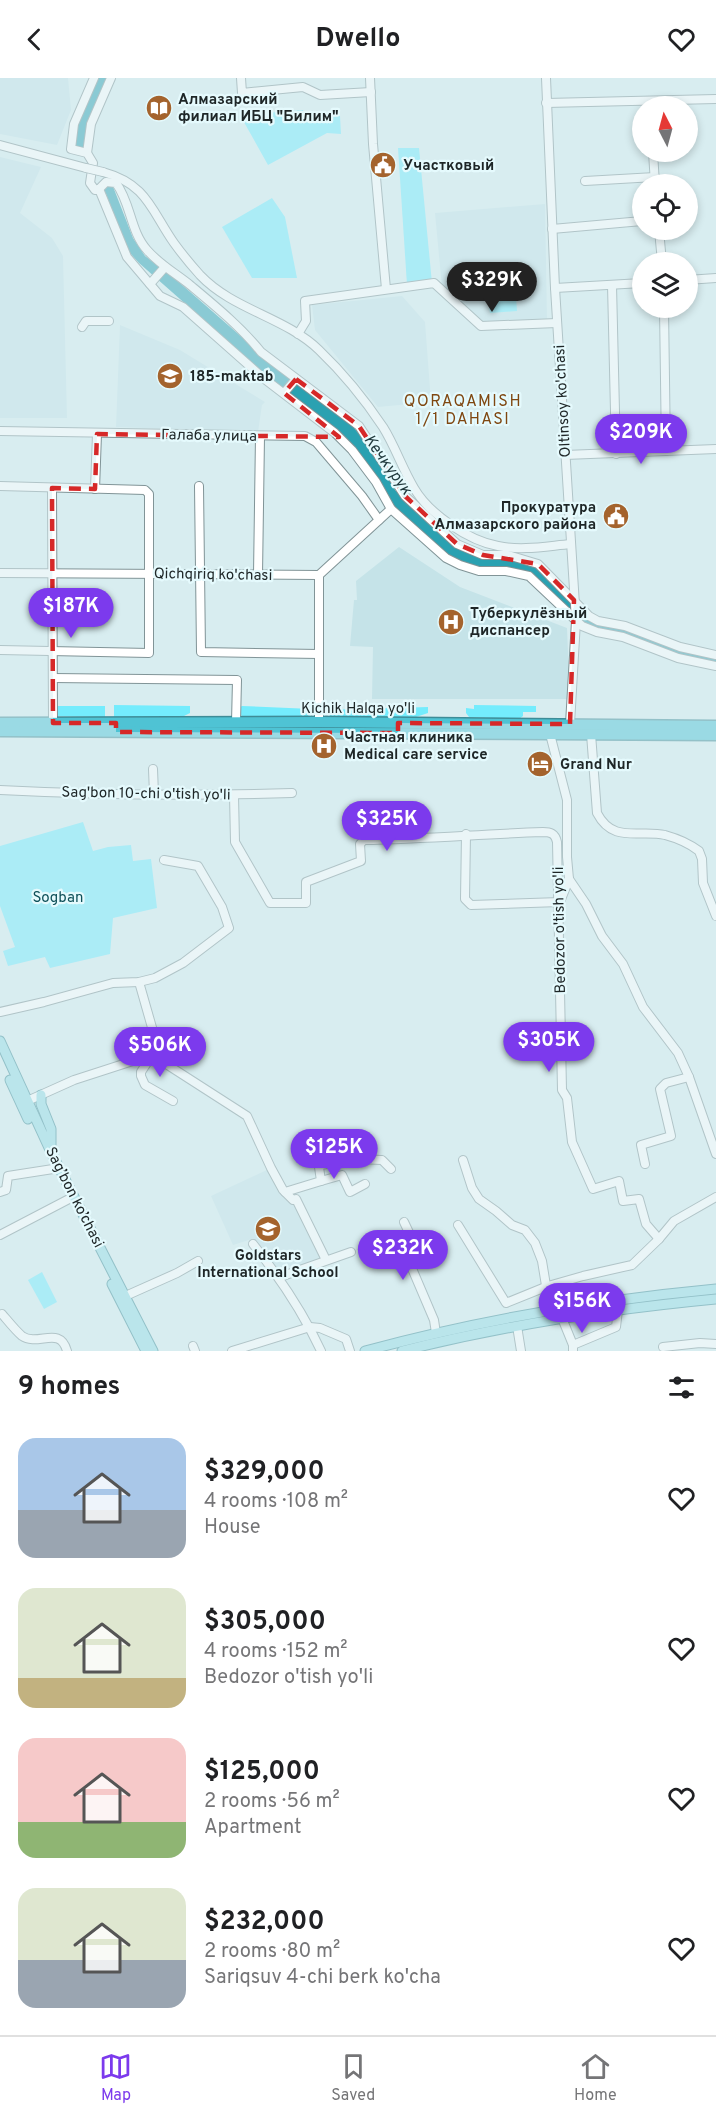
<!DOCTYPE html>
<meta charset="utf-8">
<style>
body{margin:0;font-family:Overpass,sans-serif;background:#f6f6f6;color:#202124;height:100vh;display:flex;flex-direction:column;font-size:22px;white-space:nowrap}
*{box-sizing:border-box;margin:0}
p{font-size:20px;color:#757577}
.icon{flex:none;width:33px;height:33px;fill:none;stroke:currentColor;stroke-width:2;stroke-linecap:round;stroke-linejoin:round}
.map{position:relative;height:1273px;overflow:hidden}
.drawer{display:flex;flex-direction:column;background:#fff;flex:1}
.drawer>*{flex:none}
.needle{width:39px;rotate:354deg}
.buttons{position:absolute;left:632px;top:18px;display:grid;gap:12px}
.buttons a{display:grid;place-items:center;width:66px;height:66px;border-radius:50%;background:#fff;box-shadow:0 3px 9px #0003;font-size:30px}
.price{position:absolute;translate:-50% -51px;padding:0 14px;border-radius:21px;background:#7c3aed;color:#fff;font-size:20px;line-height:39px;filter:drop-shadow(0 2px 3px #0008)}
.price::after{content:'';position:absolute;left:50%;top:36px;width:18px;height:14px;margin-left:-9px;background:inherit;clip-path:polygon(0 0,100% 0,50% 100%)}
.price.on{background:#222;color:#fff}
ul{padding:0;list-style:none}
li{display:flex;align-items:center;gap:18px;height:150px;padding:0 18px}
li span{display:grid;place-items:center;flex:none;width:168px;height:120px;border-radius:18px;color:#555}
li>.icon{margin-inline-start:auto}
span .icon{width:72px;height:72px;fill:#fffc;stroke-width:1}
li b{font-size:26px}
h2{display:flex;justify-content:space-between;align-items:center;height:72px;padding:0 18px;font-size:26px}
header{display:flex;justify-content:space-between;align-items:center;height:78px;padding:0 18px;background:#fff;font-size:27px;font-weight:700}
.tabs{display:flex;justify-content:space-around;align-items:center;height:84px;border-top:2px solid #e0e0e0;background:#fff;font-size:16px;color:#757577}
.tabs a{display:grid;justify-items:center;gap:3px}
.tabs .on{color:#7c3aed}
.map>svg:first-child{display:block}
.built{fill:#c5e3e8}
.green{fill:#74ecfd}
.water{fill:#2aa1b1}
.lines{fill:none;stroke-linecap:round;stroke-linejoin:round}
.minor-casing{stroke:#819497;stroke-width:10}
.major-casing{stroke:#3e8c97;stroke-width:11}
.highway-casing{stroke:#3e8c97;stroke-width:13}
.minor{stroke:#fff;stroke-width:8}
.major{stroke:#95dbe5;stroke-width:9}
.highway{stroke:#4fc3d4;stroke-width:10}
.minor-bridge-casing{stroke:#819497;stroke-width:10;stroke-linecap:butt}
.minor-bridge{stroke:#fff;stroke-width:8}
.marked{fill:none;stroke:#d62828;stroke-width:4.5;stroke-dasharray:12 8;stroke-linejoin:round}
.labels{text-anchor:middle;stroke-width:4.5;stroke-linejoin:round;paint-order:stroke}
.poi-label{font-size:15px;font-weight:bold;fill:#1e2627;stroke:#e5fafd;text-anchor:start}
.street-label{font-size:15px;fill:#1e2627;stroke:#e5fafd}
.park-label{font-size:15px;fill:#0e5059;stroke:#e5fafd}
.neighbourhood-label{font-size:16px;letter-spacing:1.5px;fill:#7f4711;stroke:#e5fafd}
.water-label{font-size:16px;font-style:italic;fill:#213a3e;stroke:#e5fafd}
</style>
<header><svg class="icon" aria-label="back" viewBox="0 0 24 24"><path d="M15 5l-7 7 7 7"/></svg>Dwello<svg class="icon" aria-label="heart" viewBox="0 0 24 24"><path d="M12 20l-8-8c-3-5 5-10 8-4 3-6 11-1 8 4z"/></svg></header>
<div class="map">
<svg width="716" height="1273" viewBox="0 0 716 1273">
<rect width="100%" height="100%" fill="#d8edf0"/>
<g class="built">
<path d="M0,0H68L71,32L57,67L0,56Z"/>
<path d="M0,79L41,89L20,135L52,160L63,178L67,340H0Z"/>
<path d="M545,126L547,242L481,251L442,210L435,135Z"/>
<path d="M402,218L425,244L431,324L378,329L315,252L312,227Z"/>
<path d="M120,247L180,272L265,324L262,327L258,354L116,349Z"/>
<path d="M399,469L460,509L567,550L570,621H372L373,569L350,568L354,522H357L356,503Z"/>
<path d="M269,1091L296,1124L322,1179L281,1194L252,1161L233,1167L211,1118Z"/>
</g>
<g class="green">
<path d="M303,32V39L340,38L341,56L327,55L268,87L240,37Z"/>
<path d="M398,70H419L432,205L407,207Z"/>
<path d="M272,120L285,139L297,200H252L222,149Z"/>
<path d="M516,219L517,233L490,235L488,221Z"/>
<path d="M114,627L190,628V635L182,639H114Z"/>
<path d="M474,627L536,628V634H523V638L519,641L469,639L466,635V630L474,631Z"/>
<path d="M57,628H105V639L57,638Z"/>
<path d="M242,628L312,631L313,635L306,640H244L239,635V630Z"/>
<path d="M428,629V635L416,639H331L324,632Z"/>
<path d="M83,744L93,773L108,769L131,767L133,783L151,781L157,830L113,840L110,876L50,890L45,879L8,888L3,873L15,869L0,828V768Z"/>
<path d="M42,1194L57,1224L44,1231L28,1202Z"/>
</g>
<g class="water">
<path d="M98,0H107L87,44L86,72L74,70L79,42Z"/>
<path d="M112,106L133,160L145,178L173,199L259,274L342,337L363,360L389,397L395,412L456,468L537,487L588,538L716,578V587L677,578L583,547L531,497L479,491L449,479L430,465L413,445L386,421L337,354L302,325L277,309L247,280L139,185L129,174L106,116L103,112L106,107Z"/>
</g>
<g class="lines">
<defs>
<g id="minor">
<path d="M94,0L74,46L71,71L87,75L93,85L90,105L95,112L99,111L127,179L160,218L183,229L262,299L335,355L352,372L376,404L391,431L446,480L460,487L479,493H506L529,498L582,548L597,554L623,559L678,580L716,588"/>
<path d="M241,0L242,15L303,9L320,17L371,14"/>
<path d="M370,0L373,66L386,211"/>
<path d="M546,0L555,210L576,543L570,646"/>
<path d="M546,25L716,21"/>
<path d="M0,67L86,90"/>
<path d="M653,74L655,106"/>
<path d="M87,75L91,46L111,0"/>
<path d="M103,94C147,106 151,132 174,165C182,176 191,187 200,197C233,232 285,239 319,272C342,294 365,322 383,349C395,368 402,390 414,410C429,436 469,463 498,468C522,473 547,468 571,466"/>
<path d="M585,103L655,99"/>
<path d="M99,111L106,104L116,105C131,125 130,153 147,172C159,186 175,195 190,207C214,227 241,249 261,274L359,348L405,418L457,466L483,477H508L538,486L589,538L598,543L625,548L680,569L716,577"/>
<path d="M552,151L642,143"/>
<path d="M659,152L662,184"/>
<path d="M687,202L716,200"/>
<path d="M150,206L165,189"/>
<path d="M612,207L616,376"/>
<path d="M555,210L642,205"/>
<path d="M664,230L666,373"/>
<path d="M82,249L86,243H109"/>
<path d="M298,256L306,243L305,223L434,205L481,248L557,245"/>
<path d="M284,315L296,301"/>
<path d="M0,353L305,358L316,364L362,418L379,442"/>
<path d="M565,377L716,371"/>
<path d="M0,408L145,412L149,416V575L0,572"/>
<path d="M199,408L201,574L319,576"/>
<path d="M52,410L53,645"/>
<path d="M95,411L97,356"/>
<path d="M0,495L319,497"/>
<path d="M258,497L260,358"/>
<path d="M53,600L237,602L236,644"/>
<path d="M319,644V497L391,431"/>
<path d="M550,656L567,722V779L569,801L586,826L602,858L623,886L643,929L678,975L689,999L716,1076"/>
<path d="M591,656L597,735C613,766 639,751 665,757C676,760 690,766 699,773L702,781L703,805L716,838"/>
<path d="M153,691L154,716"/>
<path d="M0,712C97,717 195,718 292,715"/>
<path d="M234,717L235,764L270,825H306V804L361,783L360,766L364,762C424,761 483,756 543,754C550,754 555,755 557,764L562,1012L567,1020L572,1064L593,1111L619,1103L623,1123L639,1121L646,1146L659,1161"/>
<path d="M466,756L465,821L471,827L560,824L569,801"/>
<path d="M0,934L44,924L113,905L139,904L155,900L183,885L229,850L222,829L198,788L164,782"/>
<path d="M149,975L247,1038L271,1090L283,1112L293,1122L296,1121L326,1182"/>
<path d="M152,977L141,994V998L145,1007L173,1023"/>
<path d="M25,1024L74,1002L142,980L149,975L155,960L139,904"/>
<path d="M463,1082L472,1110L479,1121L496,1133L512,1147L525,1152L535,1165L542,1183L550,1232"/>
<path d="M645,1086L641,1067L671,1058L660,1011L666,1005L689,999"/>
<path d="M321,1103L342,1097L350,1114L365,1106"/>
<path d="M0,1114L6,1112L8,1098L53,1091"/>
<path d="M285,1114L321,1103L319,1089L321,1087L357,1081L382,1082L391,1091"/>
<path d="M404,1144L413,1163L402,1167L434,1242L436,1255"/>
<path d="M458,1147L506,1225L548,1208L583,1198L632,1187L659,1161L674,1143L716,1119"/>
<path d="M0,1157L69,1121"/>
<path d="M253,1166C280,1200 303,1234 321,1273"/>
<path d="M280,1199L351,1174"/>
<path d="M121,1220L177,1195L198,1183"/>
<path d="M2,1236C8,1243 15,1252 22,1258C38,1269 60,1247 67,1273"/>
<path d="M562,1240L573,1267V1273"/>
<path d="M517,1248L521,1273"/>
<path d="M573,1267L616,1249L618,1232"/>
<path d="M193,1268L195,1273"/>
<path d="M663,1269L700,1265L716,1266"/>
<path d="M232,1273L310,1249L320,1250L346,1261L350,1273"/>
</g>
<g id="major">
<path d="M0,963L51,1074L153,1273"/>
<path d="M10,1002L28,1041"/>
<path d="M41,1017V1026L51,1051V1071"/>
<path d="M112,1206L146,1273"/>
<path d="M365,1273C480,1242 597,1222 716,1211"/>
<path d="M402,1273C505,1247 611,1231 716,1221"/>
</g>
<g id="highway">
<path d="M0,645L319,644L716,648"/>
<path d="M0,653L716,657"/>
</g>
</defs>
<use href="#minor" class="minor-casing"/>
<use href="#major" class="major-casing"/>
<use href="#highway" class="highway-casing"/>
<use href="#minor" class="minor"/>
<use href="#major" class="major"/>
<use href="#highway" class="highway"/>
<defs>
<path id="minor-bridge" d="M86,90L103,94"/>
</defs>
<use href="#minor-bridge" class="minor-bridge-casing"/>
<use href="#minor-bridge" class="minor-bridge"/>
</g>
<path d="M0 0H716V1273H0ZM296,301L359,348L405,418L457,466L483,477L538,486L574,522L570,646L398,645V655L116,654V645H53L52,410L95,411L97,356L339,359L284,315Z" fill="#d8edf0" fill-opacity=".55" fill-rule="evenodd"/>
<path class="marked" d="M296,301L359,348L405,418L457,466L483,477L538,486L574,522L570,646L398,645V655L116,654V645H53L52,410L95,411L97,356L339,359L284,315Z"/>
<defs>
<symbol id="library-disc" viewBox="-11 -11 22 22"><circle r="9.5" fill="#a4632d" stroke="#e5fafd"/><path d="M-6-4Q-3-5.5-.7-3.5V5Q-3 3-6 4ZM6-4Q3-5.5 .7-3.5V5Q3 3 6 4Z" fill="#fff"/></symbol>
<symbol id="civic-disc" viewBox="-11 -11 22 22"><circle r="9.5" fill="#a4632d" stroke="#e5fafd"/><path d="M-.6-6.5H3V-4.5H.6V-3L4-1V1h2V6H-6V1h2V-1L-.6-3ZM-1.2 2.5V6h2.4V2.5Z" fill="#fff"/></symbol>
<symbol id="school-disc" viewBox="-11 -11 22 22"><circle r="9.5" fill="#a4632d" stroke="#e5fafd"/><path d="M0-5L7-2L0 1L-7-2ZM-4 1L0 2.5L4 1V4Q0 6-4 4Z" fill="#fff"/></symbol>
<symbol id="hospital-disc" viewBox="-11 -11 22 22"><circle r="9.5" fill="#a4632d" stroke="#e5fafd"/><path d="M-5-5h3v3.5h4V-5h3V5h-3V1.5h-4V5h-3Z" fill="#fff"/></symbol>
<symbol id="hotel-disc" viewBox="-11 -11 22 22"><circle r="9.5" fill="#a4632d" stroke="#e5fafd"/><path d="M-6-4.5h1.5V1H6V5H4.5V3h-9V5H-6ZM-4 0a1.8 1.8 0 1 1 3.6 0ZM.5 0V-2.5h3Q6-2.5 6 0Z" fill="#fff"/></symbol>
</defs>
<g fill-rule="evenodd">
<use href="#library-disc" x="144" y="15" width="30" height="30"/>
<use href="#civic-disc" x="368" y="72" width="30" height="30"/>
<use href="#school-disc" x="155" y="283" width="30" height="30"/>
<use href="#civic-disc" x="601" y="423" width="30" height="30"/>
<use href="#hospital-disc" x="436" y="529" width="30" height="30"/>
<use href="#hospital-disc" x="309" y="653" width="30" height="30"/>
<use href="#hotel-disc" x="525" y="671" width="30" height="30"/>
<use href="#school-disc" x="253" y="1136" width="30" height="30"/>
</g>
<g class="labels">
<g class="poi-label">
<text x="178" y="26">Алмазарский<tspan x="178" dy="17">филиал ИБЦ "Билим"</tspan></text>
<text x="403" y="92">Участковый</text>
<text x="190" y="303">185-maktab</text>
<text x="596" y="434" text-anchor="end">Прокуратура<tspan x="596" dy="17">Алмазарского района</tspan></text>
<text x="470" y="540">Туберкулёзный<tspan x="470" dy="17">диспансер</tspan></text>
<text x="344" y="664">Частная клиника<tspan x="344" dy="17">Medical care service</tspan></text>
<text x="560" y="691">Grand Nur</text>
<text x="268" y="1182" text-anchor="middle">Goldstars<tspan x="268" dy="17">International School</tspan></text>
</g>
<g class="street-label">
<text transform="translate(562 323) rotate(-93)" y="5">Oltinsoy ko'chasi</text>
<text transform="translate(209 357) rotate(1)" y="5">Галаба улица</text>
<text transform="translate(213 496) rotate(1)" y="5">Qichqiriq ko'chasi</text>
<text x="358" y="635">Kichik Halqa yo'li</text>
<text transform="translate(146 715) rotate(1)" y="5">Sag'bon 10-chi o'tish yo'li</text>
<text transform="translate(559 852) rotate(-91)" y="5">Bedozor o'tish yo'li</text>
<text transform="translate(75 1119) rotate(63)" y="5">Sag’bon ko’chasi</text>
</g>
<g class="park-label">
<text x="58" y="824">Sogban</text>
</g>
<g class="neighbourhood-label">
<text x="463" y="328">QORAQAMISH<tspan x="463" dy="18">1/1 DAHASI</tspan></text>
</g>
<g class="water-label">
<text transform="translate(389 386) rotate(54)" y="6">Кечкурук</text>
</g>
</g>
</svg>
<div class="buttons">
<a><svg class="needle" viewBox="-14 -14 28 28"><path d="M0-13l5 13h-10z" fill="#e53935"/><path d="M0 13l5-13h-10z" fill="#757577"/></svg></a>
<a><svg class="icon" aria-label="locate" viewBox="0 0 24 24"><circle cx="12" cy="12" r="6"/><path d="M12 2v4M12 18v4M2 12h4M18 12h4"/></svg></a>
<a><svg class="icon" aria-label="layers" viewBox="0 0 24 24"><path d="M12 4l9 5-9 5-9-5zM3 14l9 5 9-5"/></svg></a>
</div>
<b class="price on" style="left:492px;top:235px">$329K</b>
<b class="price" style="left:641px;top:387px">$209K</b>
<b class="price" style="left:71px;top:561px">$187K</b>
<b class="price" style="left:387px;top:774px">$325K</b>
<b class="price" style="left:549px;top:995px">$305K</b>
<b class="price" style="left:160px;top:1000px">$506K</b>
<b class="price" style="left:334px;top:1102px">$125K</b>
<b class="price" style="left:403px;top:1203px">$232K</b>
<b class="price" style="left:582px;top:1256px">$156K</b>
</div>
<section class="drawer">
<h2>9 homes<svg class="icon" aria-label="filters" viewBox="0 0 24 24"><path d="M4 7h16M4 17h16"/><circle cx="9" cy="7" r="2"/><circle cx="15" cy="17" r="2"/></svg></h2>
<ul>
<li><span style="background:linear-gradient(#a9c7e8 60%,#9aa5b1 0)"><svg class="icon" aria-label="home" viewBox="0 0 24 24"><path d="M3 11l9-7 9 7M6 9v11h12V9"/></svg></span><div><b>$329,000</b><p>4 rooms · 108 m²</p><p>House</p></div><svg class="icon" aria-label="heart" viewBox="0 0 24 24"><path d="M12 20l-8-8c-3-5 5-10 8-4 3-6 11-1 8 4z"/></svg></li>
<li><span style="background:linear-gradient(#dfe7d0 75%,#c2b280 0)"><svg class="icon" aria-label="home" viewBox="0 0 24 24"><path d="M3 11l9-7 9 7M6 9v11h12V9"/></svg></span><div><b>$305,000</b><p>4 rooms · 152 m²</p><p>Bedozor o'tish yo'li</p></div><svg class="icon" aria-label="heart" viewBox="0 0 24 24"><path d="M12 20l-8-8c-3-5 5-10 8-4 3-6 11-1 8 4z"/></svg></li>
<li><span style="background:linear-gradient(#f6c9c9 70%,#8fb573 0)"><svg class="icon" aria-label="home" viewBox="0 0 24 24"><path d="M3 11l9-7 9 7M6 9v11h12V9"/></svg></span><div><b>$125,000</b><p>2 rooms · 56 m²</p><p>Apartment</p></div><svg class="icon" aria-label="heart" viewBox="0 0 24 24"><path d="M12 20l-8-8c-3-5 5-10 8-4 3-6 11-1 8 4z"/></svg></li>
<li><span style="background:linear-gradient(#dfe7d0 60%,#9aa5b1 0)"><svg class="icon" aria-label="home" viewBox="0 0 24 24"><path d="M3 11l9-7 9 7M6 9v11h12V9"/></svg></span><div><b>$232,000</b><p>2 rooms · 80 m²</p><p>Sariqsuv 4-chi berk ko'cha</p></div><svg class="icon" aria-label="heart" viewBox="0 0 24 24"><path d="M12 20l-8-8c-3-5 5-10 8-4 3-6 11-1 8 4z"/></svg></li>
</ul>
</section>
<nav class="tabs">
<a class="on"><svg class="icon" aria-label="map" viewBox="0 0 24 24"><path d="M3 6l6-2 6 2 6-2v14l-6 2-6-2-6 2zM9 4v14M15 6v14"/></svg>Map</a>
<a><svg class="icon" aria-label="saved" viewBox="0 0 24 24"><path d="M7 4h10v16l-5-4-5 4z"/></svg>Saved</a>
<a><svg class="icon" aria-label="home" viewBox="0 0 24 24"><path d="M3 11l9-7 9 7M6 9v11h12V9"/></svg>Home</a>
</nav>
